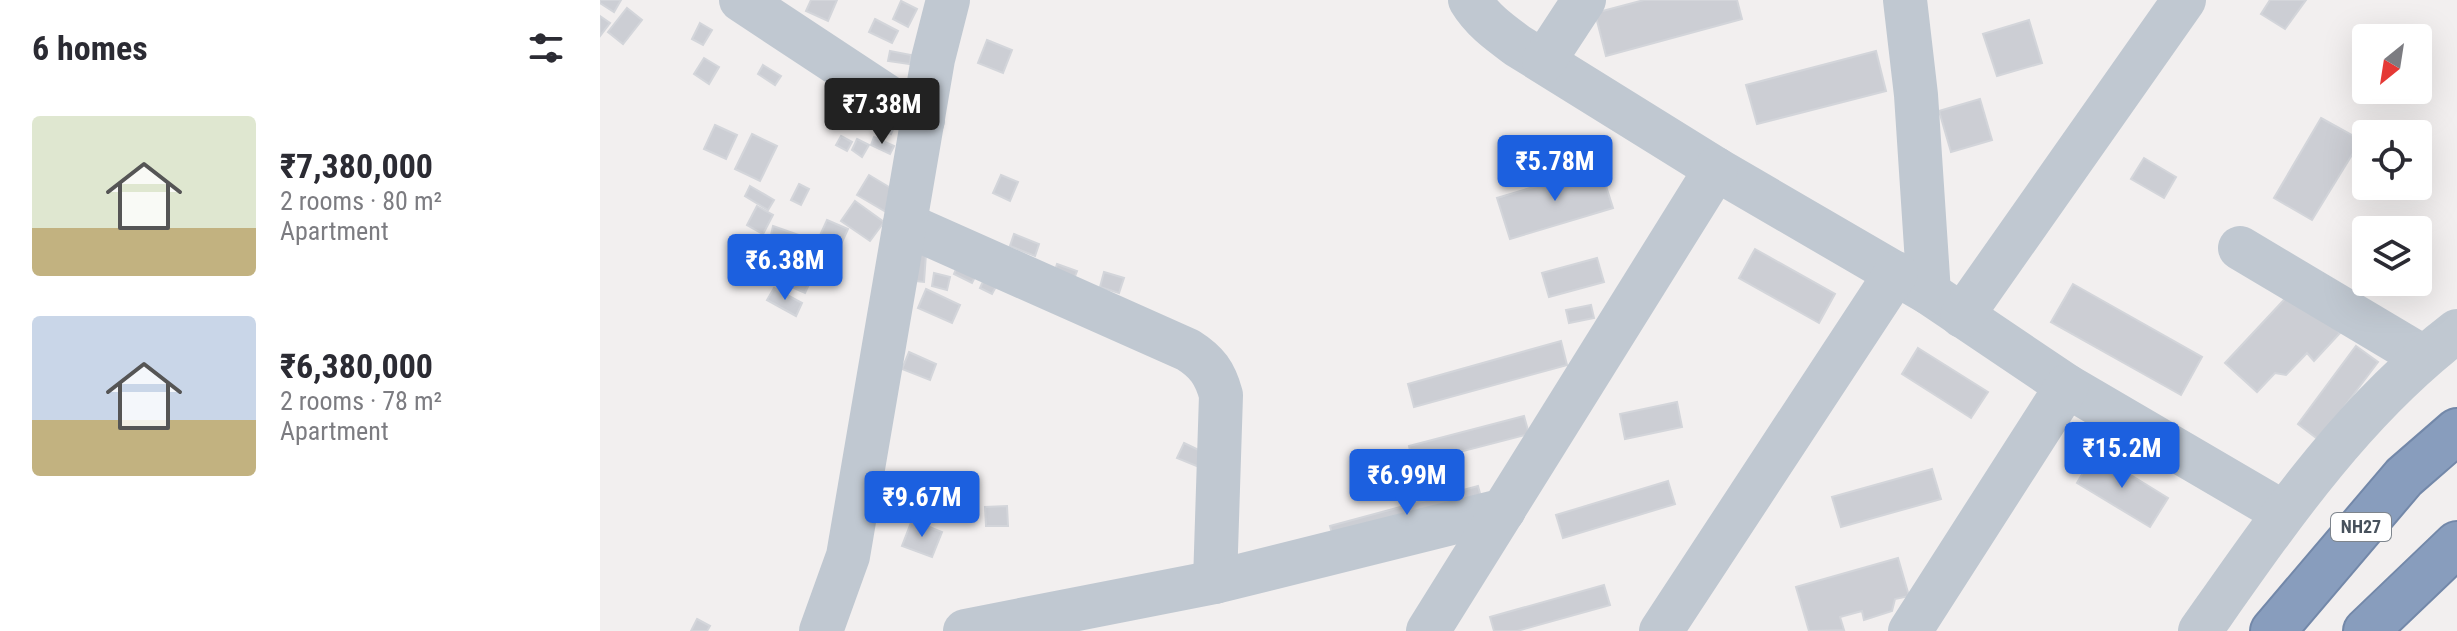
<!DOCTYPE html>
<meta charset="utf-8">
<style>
body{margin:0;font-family:"Roboto Condensed",sans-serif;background:#f2f2f3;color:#2b2b33;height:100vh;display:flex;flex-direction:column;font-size:30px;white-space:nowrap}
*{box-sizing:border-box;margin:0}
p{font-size:26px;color:#7c7c81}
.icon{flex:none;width:44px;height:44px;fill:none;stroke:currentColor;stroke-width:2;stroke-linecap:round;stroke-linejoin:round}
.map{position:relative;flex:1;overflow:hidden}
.sheet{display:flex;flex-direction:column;background:#fff;width:600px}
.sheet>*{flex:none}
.needle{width:52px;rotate:210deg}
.buttons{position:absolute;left:1752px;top:24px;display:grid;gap:16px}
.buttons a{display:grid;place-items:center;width:80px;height:80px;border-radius:8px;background:#fff;box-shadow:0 8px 32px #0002;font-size:40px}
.price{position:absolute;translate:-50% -68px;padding:0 18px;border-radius:8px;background:#1c60df;color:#fff;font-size:26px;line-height:52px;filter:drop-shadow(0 2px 4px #0008)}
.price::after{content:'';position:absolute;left:50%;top:48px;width:24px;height:18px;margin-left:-12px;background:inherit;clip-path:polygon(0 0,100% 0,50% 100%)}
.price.selected{background:#222;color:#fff}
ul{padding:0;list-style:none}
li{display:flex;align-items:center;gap:24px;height:200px;padding:0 32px}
li span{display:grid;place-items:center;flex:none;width:224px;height:160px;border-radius:8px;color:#555}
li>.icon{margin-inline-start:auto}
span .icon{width:96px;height:96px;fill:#fffc;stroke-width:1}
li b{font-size:34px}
h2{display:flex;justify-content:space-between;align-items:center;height:96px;padding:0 32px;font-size:34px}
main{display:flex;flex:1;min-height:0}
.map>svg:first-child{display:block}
.building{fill:#ccced4;stroke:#d3d5da;stroke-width:2}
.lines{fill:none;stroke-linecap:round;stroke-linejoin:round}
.highway-casing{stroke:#7388a9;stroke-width:48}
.minor{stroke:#c0c8d1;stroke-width:44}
.highway{stroke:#889dbd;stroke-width:44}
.labels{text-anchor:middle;stroke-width:6;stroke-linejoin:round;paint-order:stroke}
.shield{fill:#fff;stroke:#7e858d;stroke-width:2}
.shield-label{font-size:18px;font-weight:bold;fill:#47515c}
</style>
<main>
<section class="sheet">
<h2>6 homes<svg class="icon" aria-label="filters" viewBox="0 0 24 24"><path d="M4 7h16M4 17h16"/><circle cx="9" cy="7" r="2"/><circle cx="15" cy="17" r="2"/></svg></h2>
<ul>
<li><span style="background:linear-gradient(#dfe7d0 70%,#c2b280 0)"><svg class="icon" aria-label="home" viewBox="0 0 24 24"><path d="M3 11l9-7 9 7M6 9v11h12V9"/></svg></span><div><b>₹7,380,000</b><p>2 rooms · 80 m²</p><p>Apartment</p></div></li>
<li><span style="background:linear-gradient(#c9d6e8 65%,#c2b280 0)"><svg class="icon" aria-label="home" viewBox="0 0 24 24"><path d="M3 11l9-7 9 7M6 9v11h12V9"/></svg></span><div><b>₹6,380,000</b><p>2 rooms · 78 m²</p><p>Apartment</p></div></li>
</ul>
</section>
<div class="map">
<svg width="1857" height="631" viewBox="0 0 1857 631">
<rect width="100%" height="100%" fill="#f2efef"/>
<g class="building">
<path d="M0,0H21L14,12L0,3Z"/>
<path d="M211,0H237L228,21L206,11Z"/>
<path d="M1044,0H1137L1142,19L1006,56L995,13Z"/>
<path d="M1670,0H1706L1685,29L1661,14Z"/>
<path d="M301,1L317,9L308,27L293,19Z"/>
<path d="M27,8L42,20L23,44L8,32Z"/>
<path d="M0,16L10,23L0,36Z"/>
<path d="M275,19L298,31L292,43L269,32Z"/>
<path d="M1429,20L1442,63L1397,76L1383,34Z"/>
<path d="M100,23L112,30L103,45L92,39Z"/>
<path d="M387,40L412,50L403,73L378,63Z"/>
<path d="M290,51L311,55L310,64L288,61Z"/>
<path d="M1276,51L1286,91L1157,124L1146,85Z"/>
<path d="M104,58L119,67L109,84L94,74Z"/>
<path d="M163,65L181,76L175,85L158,74Z"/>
<path d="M1380,99L1392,140L1351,152L1339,111Z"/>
<path d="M261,108L264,109L254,127L251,125Z"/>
<path d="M279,113L296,123L291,134L273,124Z"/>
<path d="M1721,118L1761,140L1712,220L1674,198Z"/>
<path d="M115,125L137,135L126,159L104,149Z"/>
<path d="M152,134L177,146L160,181L135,169Z"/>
<path d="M241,136L252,142L247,151L236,145Z"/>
<path d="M274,137L294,146L290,154L271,145Z"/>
<path d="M257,139L269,145L262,157L252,150Z"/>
<path d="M1544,158L1576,177L1564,198L1531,179Z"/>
<path d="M1000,167L1013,208L910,239L897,198Z"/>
<path d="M269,175L299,193L288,213L257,195Z"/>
<path d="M401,175L418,182L410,201L393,193Z"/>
<path d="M199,184L209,189L201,205L191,200Z"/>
<path d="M150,186L174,200L168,210L145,196Z"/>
<path d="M255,201L284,222L270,241L241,221Z"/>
<path d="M157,206L173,215L163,234L147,225Z"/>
<path d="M227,220L248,229L238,251L217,242Z"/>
<path d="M173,226L199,235L190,261L177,257L183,239L171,235Z"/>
<path d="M414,234L439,244L435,256L410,246Z"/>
<path d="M1155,249L1235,294L1219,323L1139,278Z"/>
<path d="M308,253L326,254L324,282L306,280Z"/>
<path d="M997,258L1004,282L949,297L942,273Z"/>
<path d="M358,264L377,273L372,283L354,274Z"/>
<path d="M457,264L477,271L472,284L453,277Z"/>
<path d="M185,266L212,278L205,293L178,281Z"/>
<path d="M504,272L524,278L519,293L500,287Z"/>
<path d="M334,273L350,277L347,290L332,286Z"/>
<path d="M386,275L399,281L392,294L380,288Z"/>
<path d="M1473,284L1602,357L1581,395L1451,322Z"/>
<path d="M174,288L202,303L196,316L167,300Z"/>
<path d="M326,289L360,305L352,323L318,308Z"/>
<path d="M1694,289L1740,333L1714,361L1707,353L1686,375L1675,373L1657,392L1625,363Z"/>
<path d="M991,305L994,318L969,323L966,310Z"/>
<path d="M961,341L967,365L814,407L808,384Z"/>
<path d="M1756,346L1778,362L1719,440L1698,424Z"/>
<path d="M1318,348L1388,392L1371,418L1302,374Z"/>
<path d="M309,352L336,364L330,380L302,369Z"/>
<path d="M1077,402L1082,427L1025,439L1020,414Z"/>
<path d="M924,416L929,434L813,464L809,446Z"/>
<path d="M584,443L605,453L599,467L577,458Z"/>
<path d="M1495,453L1568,498L1550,527L1477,483Z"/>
<path d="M1332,469L1341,499L1241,527L1232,497Z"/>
<path d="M1068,481L1075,504L963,538L956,515Z"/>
<path d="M878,486L884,508L736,548L730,526Z"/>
<path d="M353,493L370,501L360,521L344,513Z"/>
<path d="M407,506L408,526H386L385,507Z"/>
<path d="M312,520L342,532L332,557L302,546Z"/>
<path d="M1298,558L1309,596L1295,599L1292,611L1264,620L1262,611L1240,617L1244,630L1209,631L1196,587Z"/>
<path d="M1004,585L1010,605L917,631H894L890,617Z"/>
<path d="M97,619L110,626L107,631H91Z"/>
</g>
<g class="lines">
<defs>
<g id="highway">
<path d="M1673,631L1804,477L1857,431"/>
<path d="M1766,631L1857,544"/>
</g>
</defs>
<use href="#highway" class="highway-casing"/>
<g class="minor">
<path d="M141,0L323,120"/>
<path d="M870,0C882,20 899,32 918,46L1116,169L1329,293L1467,386L1684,513"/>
<path d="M1305,0L1316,95L1329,293"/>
<path d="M944,61L984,0"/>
<path d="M305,224L588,350C607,362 615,373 621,395L615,582"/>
<path d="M1640,248L1823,357"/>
<path d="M1362,316L1584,0"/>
<path d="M221,631L248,556L333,59L348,0"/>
<path d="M365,631L615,582L904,510"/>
<path d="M828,631L1116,169"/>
<path d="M1061,631L1296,273"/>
<path d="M1310,631L1467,386"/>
<path d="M1600,631C1676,523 1751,412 1857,331"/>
</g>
<use href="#highway" class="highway"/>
</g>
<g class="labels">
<rect class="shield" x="1731" y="513" width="60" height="28" rx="6"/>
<g class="shield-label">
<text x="1761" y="533">NH27</text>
</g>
</g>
</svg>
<div class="buttons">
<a><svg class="needle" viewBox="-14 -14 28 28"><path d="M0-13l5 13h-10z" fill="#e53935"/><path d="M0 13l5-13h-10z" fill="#7c7c81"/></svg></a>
<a><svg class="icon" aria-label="locate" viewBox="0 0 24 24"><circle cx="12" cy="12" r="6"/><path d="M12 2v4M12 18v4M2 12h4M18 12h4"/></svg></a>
<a><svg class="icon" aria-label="layers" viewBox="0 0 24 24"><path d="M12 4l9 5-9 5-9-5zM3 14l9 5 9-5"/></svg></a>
</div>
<b class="price selected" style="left:282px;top:146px">₹7.38M</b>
<b class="price" style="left:955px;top:203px">₹5.78M</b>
<b class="price" style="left:185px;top:302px">₹6.38M</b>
<b class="price" style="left:1522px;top:490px">₹15.2M</b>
<b class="price" style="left:807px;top:517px">₹6.99M</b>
<b class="price" style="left:322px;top:539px">₹9.67M</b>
</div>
</main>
